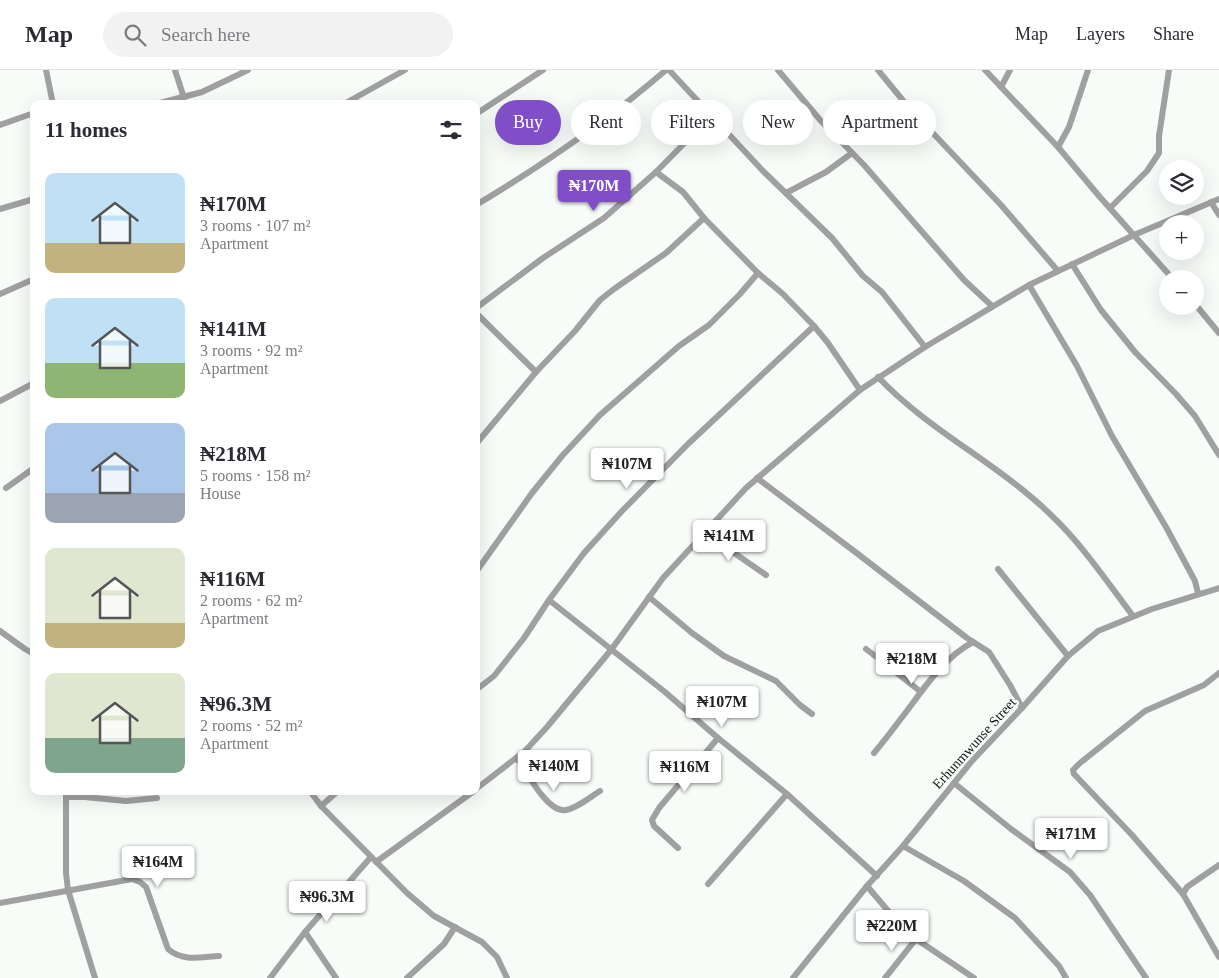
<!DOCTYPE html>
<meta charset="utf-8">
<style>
body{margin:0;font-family:"Times New Roman",serif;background:#f2f2f3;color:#2b2b33;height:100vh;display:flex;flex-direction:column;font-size:19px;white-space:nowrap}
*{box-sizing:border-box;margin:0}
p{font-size:16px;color:#7c7c81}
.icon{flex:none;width:28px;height:28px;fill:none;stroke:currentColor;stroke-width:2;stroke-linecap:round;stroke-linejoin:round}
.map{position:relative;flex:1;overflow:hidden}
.side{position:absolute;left:30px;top:30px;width:450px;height:695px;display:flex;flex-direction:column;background:#fff;border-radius:10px;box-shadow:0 5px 20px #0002}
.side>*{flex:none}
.hud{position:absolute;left:495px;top:30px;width:475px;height:45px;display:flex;gap:10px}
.controls{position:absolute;left:1159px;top:90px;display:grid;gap:10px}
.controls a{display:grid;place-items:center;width:45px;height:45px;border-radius:50%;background:#fff;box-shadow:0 5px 20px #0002;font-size:25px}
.price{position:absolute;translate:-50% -42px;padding:0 11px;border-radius:5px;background:#fff;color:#222;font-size:16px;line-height:32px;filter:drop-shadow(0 1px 2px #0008)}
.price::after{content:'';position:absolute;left:50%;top:30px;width:15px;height:11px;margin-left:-8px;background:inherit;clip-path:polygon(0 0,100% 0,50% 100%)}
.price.current{background:#804fc7;color:#fff}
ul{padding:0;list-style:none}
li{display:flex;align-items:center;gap:15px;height:125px;padding:0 15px}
li span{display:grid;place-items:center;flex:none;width:140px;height:100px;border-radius:10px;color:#555}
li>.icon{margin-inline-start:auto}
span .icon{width:60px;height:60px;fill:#fffc;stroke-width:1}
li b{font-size:21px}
h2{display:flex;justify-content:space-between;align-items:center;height:60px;padding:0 15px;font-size:21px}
.pill{padding:0 18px;border-radius:22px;background:#fff;box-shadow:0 5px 20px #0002;font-size:18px;line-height:45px}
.pill.current{background:#804fc7;color:#fff}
header{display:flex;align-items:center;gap:30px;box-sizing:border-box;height:70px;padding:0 25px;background:#fff;border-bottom:1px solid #e1e1e2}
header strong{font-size:24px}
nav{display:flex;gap:28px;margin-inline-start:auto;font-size:18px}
.search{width:350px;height:45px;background:#f2f2f3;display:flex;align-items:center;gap:12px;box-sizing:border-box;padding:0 18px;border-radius:28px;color:#7c7c81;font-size:19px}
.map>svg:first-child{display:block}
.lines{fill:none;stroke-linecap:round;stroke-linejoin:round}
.minor{stroke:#9fa09f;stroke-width:6}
.labels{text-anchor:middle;stroke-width:5;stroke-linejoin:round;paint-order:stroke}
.street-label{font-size:14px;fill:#141514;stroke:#f7fcf8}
</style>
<header>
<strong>Map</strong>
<div class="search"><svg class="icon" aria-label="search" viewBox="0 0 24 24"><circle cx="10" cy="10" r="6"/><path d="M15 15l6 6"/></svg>Search here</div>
<nav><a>Map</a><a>Layers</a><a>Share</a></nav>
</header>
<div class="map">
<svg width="1219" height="908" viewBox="0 0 1219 908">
<rect width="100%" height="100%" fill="#f7fcf8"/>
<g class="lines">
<g class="minor">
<path d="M46,0L53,34"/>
<path d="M175,0L184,28"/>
<path d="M669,0L763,101L832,168L863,206L882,222L925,277"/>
<path d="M778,0L821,51L864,95L964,210L992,236"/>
<path d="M878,0L910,39L1001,135L1058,201"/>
<path d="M985,0L1058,77L1099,126L1173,209"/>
<path d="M1001,17L1010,0"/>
<path d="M156,34L202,22L248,0"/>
<path d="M344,34L405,0"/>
<path d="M476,44L543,0"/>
<path d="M0,55L34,43"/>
<path d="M1058,77L1069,57L1088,0"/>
<path d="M656,102L683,122L704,148L758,203L783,224L814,256L828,273L860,320"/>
<path d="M786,123L826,102L852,83"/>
<path d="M1211,132L1219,145"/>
<path d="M476,135C543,95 607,51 666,0"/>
<path d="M1110,138L1147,101L1159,83V66L1169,0"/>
<path d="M0,139L34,129"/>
<path d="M1072,194L1101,240L1135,282L1176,324L1195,346L1219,385"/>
<path d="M1029,215L1077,296L1112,366L1166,457L1195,511L1198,523"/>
<path d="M0,224L34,209"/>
<path d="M1195,234L1219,263"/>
<path d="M476,238L543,188L604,148L656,102L712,45"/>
<path d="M476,243L536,302"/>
<path d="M878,307C929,361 998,393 1051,445C1081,473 1108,513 1133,546"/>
<path d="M0,331L34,313"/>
<path d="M476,374L536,302L575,261L600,230L614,219L666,183L704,148"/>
<path d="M757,408L854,481L967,568L989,582L1010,615L1022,638"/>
<path d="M6,418L34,398"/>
<path d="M704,462L766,505"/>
<path d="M998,499L1068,586"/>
<path d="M476,502L532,423L562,386L600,345L679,276L709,255L740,224L758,203"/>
<path d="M649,527L692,563L724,586L776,611L800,635L812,644"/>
<path d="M549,530L665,622L718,668L787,724L877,806"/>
<path d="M0,561L25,579L34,584"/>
<path d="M866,579L921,622"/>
<path d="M476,620L494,606L524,568L549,530L584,483L622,441L688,374L814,256"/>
<path d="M874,683C884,671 894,658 903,646C923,620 943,588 973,572"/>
<path d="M517,688C526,701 548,744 566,740C578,738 590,727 600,721"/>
<path d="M954,713L1011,759L1070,802L1090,825L1146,908"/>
<path d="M476,719L525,681L547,657L611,580L663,508L746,418L860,320L925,277L1029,215L1134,165L1219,129"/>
<path d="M66,721V803L68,820L95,908"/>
<path d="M310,721L321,736L407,823L434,846L482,872L497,887L507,908"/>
<path d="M66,727H85L126,731L157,728"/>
<path d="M321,736L338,721"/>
<path d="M903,776L964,811L1015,848L1059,896L1066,908"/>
<path d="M678,778L654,756L652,750L659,738L718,668"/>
<path d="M376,792L474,721"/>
<path d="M1219,795L1187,817L1183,824L1219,887"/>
<path d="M708,814L787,724"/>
<path d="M867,816L895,849L916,869L974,908"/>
<path d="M1183,824L1132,765L1074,704L1073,700L1080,693L1145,641L1204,615L1219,603"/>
<path d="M0,833L132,809L140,812L146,817L168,879C183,892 201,887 219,886"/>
<path d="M305,862L336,908"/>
<path d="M270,908L305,862L371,787"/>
<path d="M407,908L444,874L455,857"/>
<path d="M793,908L867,816L903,776L971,692L1022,638L1068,586L1098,561L1152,539L1219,518"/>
<path d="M885,908L916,869"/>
</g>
</g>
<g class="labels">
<g class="street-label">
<text transform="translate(974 673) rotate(-48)" y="5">Erhunmwunse Street</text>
</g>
</g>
</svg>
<div class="controls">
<a><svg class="icon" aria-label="layers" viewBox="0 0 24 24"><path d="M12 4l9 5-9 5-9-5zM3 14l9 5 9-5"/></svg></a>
<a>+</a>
<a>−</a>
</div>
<b class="price current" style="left:594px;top:142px">₦170M</b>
<b class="price" style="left:627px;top:420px">₦107M</b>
<b class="price" style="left:729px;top:492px">₦141M</b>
<b class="price" style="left:912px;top:615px">₦218M</b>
<b class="price" style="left:722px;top:658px">₦107M</b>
<b class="price" style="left:554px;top:722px">₦140M</b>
<b class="price" style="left:685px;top:723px">₦116M</b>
<b class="price" style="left:1071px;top:790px">₦171M</b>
<b class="price" style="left:158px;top:818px">₦164M</b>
<b class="price" style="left:327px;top:853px">₦96.3M</b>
<b class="price" style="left:892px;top:882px">₦220M</b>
<div class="hud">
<a class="pill current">Buy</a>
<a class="pill">Rent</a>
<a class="pill">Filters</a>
<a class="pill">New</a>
<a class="pill">Apartment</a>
</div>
<section class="side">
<h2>11 homes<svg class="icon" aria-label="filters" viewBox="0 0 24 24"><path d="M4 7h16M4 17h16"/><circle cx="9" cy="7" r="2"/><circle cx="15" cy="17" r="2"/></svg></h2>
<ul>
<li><span style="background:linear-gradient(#bfe0f5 70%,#c2b280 0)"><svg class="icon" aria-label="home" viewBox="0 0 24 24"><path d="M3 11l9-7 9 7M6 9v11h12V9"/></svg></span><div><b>₦170M</b><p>3 rooms · 107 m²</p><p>Apartment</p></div></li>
<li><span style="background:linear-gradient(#bfe0f5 65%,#8fb573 0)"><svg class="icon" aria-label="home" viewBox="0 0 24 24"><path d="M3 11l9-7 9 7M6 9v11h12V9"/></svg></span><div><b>₦141M</b><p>3 rooms · 92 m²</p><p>Apartment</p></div></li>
<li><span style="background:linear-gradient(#a9c7e8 70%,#9aa5b1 0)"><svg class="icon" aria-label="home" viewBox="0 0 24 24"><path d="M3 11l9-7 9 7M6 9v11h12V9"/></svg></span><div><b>₦218M</b><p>5 rooms · 158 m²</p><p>House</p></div></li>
<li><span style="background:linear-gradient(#dfe7d0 75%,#c2b280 0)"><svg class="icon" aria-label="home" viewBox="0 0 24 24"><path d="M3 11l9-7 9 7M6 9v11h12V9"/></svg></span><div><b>₦116M</b><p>2 rooms · 62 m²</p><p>Apartment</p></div></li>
<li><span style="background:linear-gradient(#dfe7d0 65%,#7fa58c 0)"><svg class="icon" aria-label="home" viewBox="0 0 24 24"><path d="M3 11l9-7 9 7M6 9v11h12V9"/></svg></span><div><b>₦96.3M</b><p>2 rooms · 52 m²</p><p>Apartment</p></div></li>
</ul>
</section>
</div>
